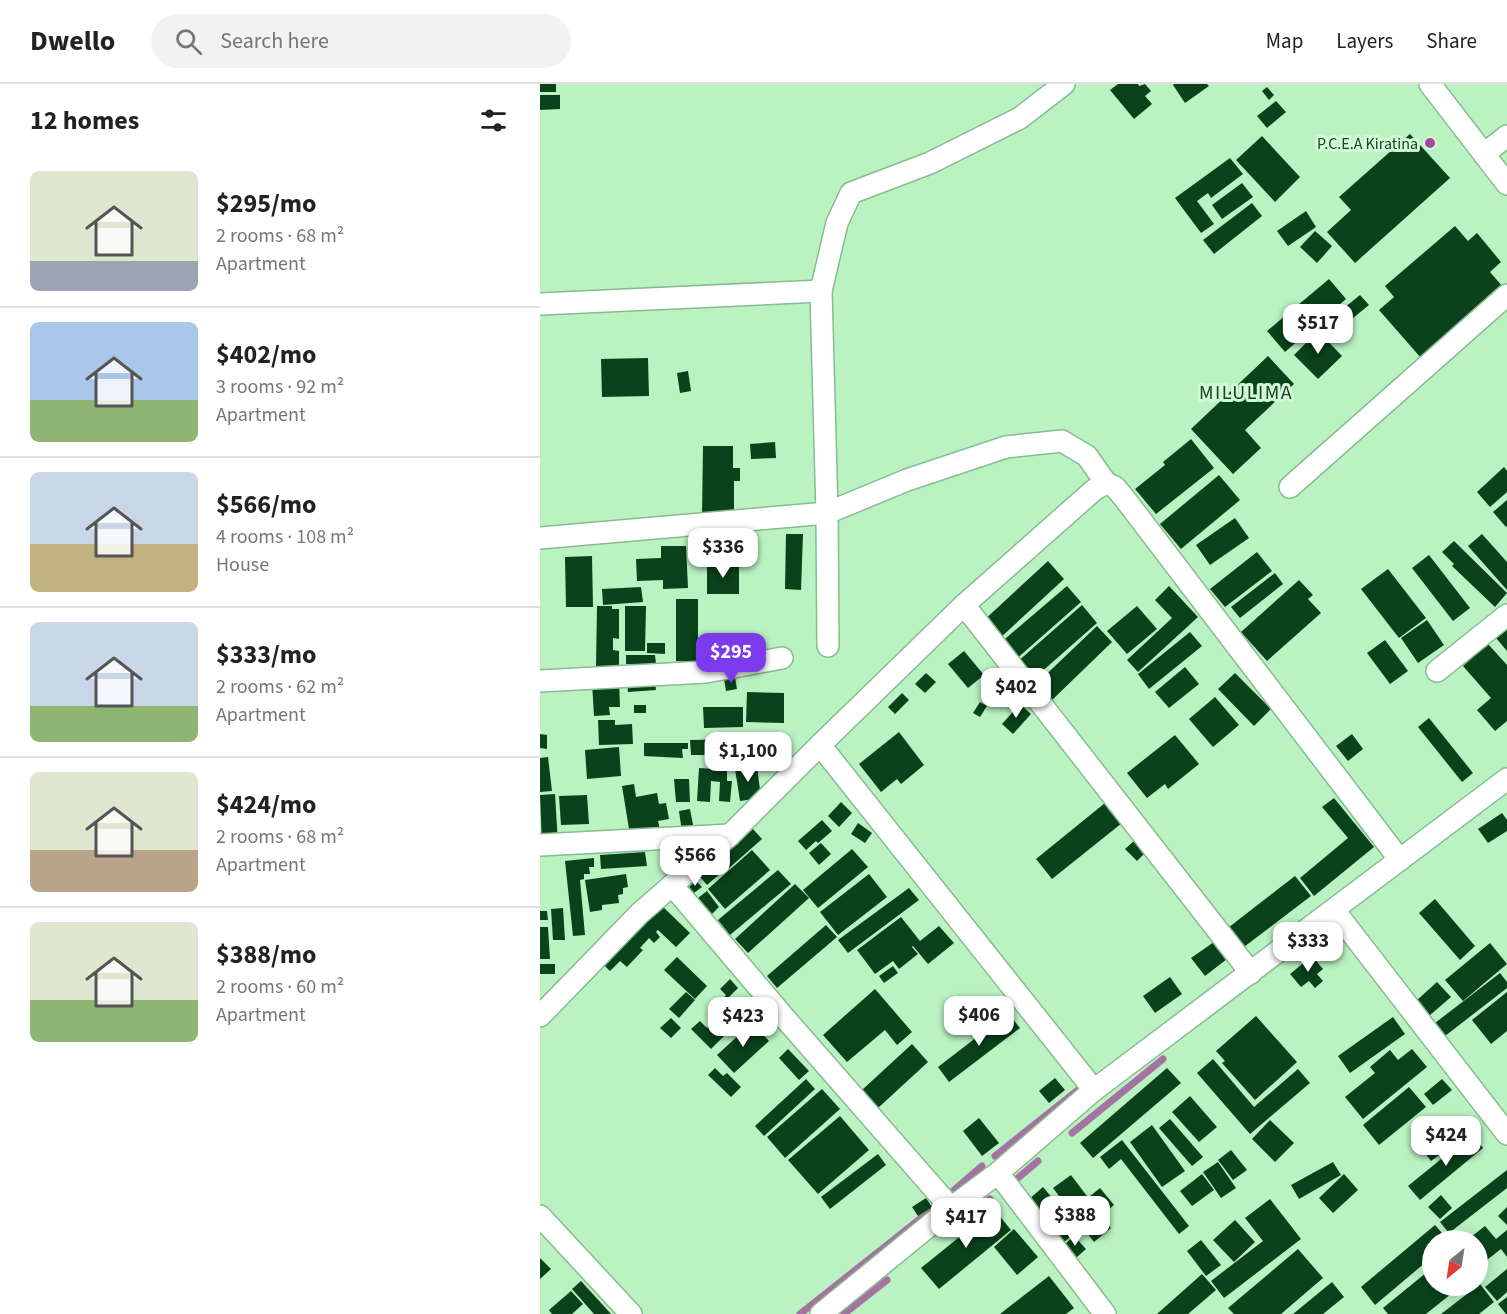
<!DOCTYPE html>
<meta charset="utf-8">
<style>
body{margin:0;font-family:"Source Sans 3",sans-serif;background:#f2f2f2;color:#222;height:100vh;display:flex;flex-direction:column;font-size:22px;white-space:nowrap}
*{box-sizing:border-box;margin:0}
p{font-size:20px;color:#767676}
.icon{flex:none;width:33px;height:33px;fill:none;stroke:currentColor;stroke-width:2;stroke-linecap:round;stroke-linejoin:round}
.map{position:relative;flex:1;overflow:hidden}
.drawer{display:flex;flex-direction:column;background:#fff;width:540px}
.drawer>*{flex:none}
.needle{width:39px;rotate:210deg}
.tools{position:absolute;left:882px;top:1146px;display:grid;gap:12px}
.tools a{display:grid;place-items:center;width:66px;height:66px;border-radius:50%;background:#fff;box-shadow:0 3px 15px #0003;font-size:30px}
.price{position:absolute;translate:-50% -51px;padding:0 14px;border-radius:12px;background:#fff;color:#222;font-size:20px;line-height:39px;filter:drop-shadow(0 2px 3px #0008)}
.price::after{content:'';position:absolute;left:50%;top:36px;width:18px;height:14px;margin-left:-9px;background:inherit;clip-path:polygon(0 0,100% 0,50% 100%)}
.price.on{background:#7c3aed;color:#fff}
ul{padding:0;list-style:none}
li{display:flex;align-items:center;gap:18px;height:150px;padding:0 30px}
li+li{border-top:2px solid #e0e0e0}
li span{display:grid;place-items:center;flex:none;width:168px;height:120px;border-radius:9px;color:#555}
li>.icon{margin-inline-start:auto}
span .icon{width:72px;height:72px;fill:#fffc;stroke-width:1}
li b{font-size:26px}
h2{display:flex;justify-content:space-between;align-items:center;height:72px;padding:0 30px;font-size:26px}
header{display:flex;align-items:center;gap:36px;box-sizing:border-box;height:84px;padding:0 30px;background:#fff;border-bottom:2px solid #e0e0e0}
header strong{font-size:28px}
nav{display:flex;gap:33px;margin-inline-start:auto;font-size:21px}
.search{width:420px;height:54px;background:#f2f2f2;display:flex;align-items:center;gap:15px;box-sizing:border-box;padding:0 21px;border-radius:33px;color:#767676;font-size:22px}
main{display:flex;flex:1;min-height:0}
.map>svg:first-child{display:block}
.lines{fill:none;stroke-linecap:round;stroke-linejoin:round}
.stream{stroke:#a473a1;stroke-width:7}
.building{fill:#09421b}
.minor-casing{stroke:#86bc8f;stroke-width:24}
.minor{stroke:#fff;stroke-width:21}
.poi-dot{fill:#aa43a7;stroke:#cffcd5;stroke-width:2}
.labels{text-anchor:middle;stroke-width:6;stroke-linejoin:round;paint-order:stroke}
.poi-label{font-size:16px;fill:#243a28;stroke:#cffcd5;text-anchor:end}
.quarter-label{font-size:20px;letter-spacing:1.5px;fill:#243a28;stroke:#cffcd5}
</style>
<header>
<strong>Dwello</strong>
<div class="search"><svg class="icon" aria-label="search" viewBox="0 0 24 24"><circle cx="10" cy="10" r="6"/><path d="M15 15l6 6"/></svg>Search here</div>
<nav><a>Map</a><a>Layers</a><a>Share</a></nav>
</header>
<main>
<section class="drawer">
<h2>12 homes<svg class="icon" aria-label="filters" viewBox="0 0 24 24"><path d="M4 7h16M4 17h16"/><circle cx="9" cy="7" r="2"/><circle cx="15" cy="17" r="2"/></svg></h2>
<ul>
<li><span style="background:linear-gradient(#dfe7d0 75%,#9aa5b1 0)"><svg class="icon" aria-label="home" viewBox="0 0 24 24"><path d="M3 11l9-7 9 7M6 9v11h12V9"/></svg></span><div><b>$295/mo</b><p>2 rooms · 68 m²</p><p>Apartment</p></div></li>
<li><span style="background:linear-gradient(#a9c7e8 65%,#8fb573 0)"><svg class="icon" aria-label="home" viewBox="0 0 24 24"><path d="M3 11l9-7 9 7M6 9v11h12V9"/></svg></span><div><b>$402/mo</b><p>3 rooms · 92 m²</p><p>Apartment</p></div></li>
<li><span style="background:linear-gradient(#c9d6e8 60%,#c2b280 0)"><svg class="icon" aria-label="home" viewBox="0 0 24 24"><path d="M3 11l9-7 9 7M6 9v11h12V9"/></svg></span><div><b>$566/mo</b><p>4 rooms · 108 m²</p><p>House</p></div></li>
<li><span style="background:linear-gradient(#c9d6e8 70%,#8fb573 0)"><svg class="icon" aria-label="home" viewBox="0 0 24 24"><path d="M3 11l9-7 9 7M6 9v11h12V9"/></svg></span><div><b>$333/mo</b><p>2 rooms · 62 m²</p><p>Apartment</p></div></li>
<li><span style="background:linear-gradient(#dfe7d0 65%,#b9a48a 0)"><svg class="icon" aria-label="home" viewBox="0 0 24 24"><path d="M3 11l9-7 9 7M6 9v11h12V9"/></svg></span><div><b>$424/mo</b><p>2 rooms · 68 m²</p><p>Apartment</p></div></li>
<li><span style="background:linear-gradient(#dfe7d0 65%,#8fb573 0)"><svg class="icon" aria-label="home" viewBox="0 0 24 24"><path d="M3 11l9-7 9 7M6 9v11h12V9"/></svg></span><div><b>$388/mo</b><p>2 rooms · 60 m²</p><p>Apartment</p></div></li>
</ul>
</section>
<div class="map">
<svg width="967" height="1230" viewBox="0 0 967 1230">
<rect width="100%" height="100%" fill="#baf2c2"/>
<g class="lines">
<g class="stream">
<path d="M532,1049L623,975"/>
<path d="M455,1072L538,1006"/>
<path d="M478,1094L498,1077"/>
<path d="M412,1108L442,1082"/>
<path d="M415,1141L450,1115"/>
<path d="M260,1230L395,1123"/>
<path d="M304,1230L347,1196"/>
</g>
</g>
<g class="building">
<rect x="0" y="0" width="16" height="8"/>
<path d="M578,0H598L599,2L605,0L611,7L605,12L612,20L594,35L570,6Z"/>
<path d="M634,0H667L669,2L645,19L633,1Z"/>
<path d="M727,3L734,11L729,16L722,7Z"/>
<path d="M0,11H20V25L0,26Z"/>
<path d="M736,17L746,28L727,44L717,32Z"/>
<path d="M870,50L910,94L815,179L787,148L811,126L799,113Z"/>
<path d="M722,52L760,93L735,118L696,76Z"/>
<path d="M690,74L703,90L671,114L668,109L657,117L674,140L661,149L635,114Z"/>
<path d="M702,99L713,113L682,135L672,121Z"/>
<path d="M712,119L722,132L674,170L663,156Z"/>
<path d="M766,127L776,143L748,162L737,147Z"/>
<path d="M915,142L928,157L937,149L961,178L950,188L963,203L881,274L839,226L854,213L845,202Z"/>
<path d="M775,147L792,162L777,179L760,163Z"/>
<path d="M789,195L806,215L745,268L727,247Z"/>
<path d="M820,211L829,221L802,243L793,233Z"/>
<path d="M778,247L802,272L778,295L754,271Z"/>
<path d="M728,272L754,300L705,346L721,364L693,390L651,345Z"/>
<path d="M108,274L109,312L62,313L61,275Z"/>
<path d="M148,287L151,307L140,309L137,289Z"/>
<path d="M651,355L674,384L616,430L595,405L625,381L623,378Z"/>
<path d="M235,358L236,374L211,375L210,360Z"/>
<path d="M163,362H193V384H200V397H194V432H162Z"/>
<path d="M964,383L967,387V408L950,423L937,408Z"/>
<path d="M679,391L700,416L641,465L620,440Z"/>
<path d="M967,416V442L966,443L953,428Z"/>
<path d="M695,434L709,454L670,481L656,461Z"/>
<path d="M246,450H263L261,506L245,505Z"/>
<path d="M942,450L967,478V506L928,462Z"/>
<path d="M914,457L967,509L955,523L912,482L914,480L902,468Z"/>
<path d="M121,462H146L148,504L123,505V496L97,497L96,475L121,474Z"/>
<path d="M717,468L732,487L685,523L670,505Z"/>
<path d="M889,471L930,524L913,537L872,484Z"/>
<path d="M52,472L53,523H26L25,473Z"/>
<path d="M508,477L524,495L458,556L442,538Z"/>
<path d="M167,479L199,480V510H167Z"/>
<path d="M848,485L886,534L859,554L821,505Z"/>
<path d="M735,489L743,500L700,534L691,523Z"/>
<path d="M759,496L773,511L768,515L781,529L727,577L701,548Z"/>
<path d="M527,502L541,518L474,577L459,560Z"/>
<path d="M629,502L658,533L598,588L587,576L632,534L615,516Z"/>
<path d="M101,503L103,518L63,521L62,505Z"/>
<path d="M136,515H158V578L136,577Z"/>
<path d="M542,521L557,539L490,598L475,580Z"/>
<path d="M57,522H72V525H79V555L73,554V566L79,567V583L56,582Z"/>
<path d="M85,522H106L105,567H85Z"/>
<path d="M597,522L617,545L587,570L567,547Z"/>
<path d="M887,536L904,561L878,579L861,554Z"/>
<path d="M557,542L572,558L509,619L493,603Z"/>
<path d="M967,544V567L956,554Z"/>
<path d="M650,548L662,562L609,605L598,590Z"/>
<path d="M845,556L868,587L850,600L827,569Z"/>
<path d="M107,559H125V570L107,569Z"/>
<path d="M948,560L967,581V637L955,647L937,626L951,614L923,582Z"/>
<path d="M424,567L444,591L428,604L408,580Z"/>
<path d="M86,571H115L116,580H86Z"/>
<path d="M645,583L659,600L629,624L615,608Z"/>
<path d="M386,589L396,598L385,609L375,600Z"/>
<path d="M695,589L731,625L714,642L678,605Z"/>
<path d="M195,593L197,605L186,607L184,595Z"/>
<path d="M115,597L116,606L88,608L87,599Z"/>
<path d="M79,598L80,623H69L70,631L54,632L52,599Z"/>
<path d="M207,608L244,609V639L206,638Z"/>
<path d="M362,609L369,616L355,630L348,623Z"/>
<path d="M675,613L699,641L673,663L649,635Z"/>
<path d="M440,618L447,622L440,633L433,629Z"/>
<path d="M480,620L491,630L473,650L462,640Z"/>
<rect x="94" y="621" width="12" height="8"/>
<path d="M163,623H203V643L164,644Z"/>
<path d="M889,634L933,689L922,698L878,643Z"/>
<path d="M58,636H75V641L92,640L93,660L59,661Z"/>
<path d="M359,648L384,681L361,700L357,695L341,708L319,680Z"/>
<path d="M0,650L7,651V665L0,664Z"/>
<path d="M812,650L823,665L808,677L796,662Z"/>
<path d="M635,651L659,680L628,705L625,700L607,714L587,689Z"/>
<path d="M200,655L201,671H151L150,656Z"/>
<path d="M104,659H148V665H142L143,674L104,672Z"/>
<path d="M79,663L81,692L47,695L45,666Z"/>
<path d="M8,673L12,707L0,708V674Z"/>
<path d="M217,682L221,714L200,717L195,685Z"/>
<path d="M159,684L187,686V697H192L190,718L179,717L180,698L171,697L170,718L157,717Z"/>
<path d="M134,695H149L150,718H136Z"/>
<path d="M94,700L96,713L117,709L119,720L126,719L129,735L118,737L120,746L90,751L82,702Z"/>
<path d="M15,710L18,760L2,761L0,711Z"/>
<path d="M47,711L49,740L21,741L19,712Z"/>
<path d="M794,714L834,763L774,812L760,794L808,754L782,723Z"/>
<path d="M301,718L312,729L299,743L288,732Z"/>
<path d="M565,719L582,739L512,795L496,775Z"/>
<path d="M150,725L154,746L142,748L139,727Z"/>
<path d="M962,729L967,736V747L948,759L938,745Z"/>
<path d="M282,736L292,747L278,759L276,757L266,766L258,757Z"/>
<path d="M318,739L332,749L325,759L311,750Z"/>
<path d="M213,745L222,755L188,785L179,775Z"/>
<path d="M594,757L605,769L597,777L585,765Z"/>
<path d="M281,759L291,770L279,781L269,769Z"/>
<path d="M312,765L328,783L278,824L263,806Z"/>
<path d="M212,766L230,786L185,825L168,805Z"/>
<path d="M105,768L107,782L61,785L60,771Z"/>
<path d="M54,774V783H49L50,790H44V795L40,796L45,851L33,852L25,777Z"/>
<path d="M175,780L182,788L167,801L160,793Z"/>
<path d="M238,786L251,800L190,851L178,836Z"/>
<path d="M86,790L88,803L83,804V810L78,811L79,819L62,821V826L50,828L45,796Z"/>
<path d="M329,790L347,813L298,851L280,828Z"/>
<path d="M755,792L771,812L700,866L684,847Z"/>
<path d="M156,797L162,803L154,809L149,803Z"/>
<path d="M255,800L269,814L208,869L195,855Z"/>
<path d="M369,804L379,816L308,869L298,856Z"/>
<path d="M167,807L179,823L172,830L158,814Z"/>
<path d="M895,815L935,862L920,876L879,829Z"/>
<path d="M120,820L150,849L136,863L118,846L116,848L120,853L114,859L109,854L100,864L103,866L87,883L80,877L70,887L63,880Z"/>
<path d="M23,824L25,856H13L11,825Z"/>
<path d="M0,827H7L8,836H0Z"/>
<path d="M361,833L380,857L399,842L414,859L388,880L373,862L372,863L378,870L359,885L353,877L335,890L317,866Z"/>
<path d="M286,841L297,853L237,904L227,892Z"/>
<path d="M0,843H8L10,875H0Z"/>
<path d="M674,858L687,875L665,892L651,874Z"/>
<path d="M950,859L967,880L923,917L905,896Z"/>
<path d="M772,872L783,885L777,890L783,897L775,904L769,897L761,903L750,890Z"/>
<path d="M137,873L167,902L155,915L124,886Z"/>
<rect x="0" y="880" width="15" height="10"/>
<path d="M353,882L358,889L344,899L339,892Z"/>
<path d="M960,889L967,898V904L905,952L895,939Z"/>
<path d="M630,893L642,910L615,929L603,912Z"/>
<path d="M190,895L198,904L188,914L192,917L185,925L179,919L186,911L180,905Z"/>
<path d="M897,898L911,913L889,932L876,917Z"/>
<path d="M335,905L372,948L357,961L345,946L307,978L283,951Z"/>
<path d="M146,908L155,916L139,934L129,925Z"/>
<path d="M967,908V947L951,960L932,936Z"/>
<path d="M217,926L223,933L216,940L210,933Z"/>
<path d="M183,928L196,940L171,965L151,945L160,937L167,944Z"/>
<path d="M468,929L480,944L409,998L398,983Z"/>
<path d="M716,932L757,978L715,1016L682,979L685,977L676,967Z"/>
<path d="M853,933L865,950L810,989L798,972Z"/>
<path d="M131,934L141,944L131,954L120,944Z"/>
<path d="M212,939L229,957L194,989L177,971Z"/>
<path d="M372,960L388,978L338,1024L322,1006Z"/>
<path d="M248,965L269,987L259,996L239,974Z"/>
<path d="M872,965L887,983L823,1035L805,1013L835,989L830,983L850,966L858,976Z"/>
<path d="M673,975L714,1023L758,985L770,999L710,1050L657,989Z"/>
<path d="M175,984L183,992L187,989L201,1003L191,1013L168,991Z"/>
<path d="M627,984L641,999L553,1074L540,1059Z"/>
<path d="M515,994L525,1006L509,1019L499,1007Z"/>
<path d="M266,995L275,1005L224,1052L215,1042Z"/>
<path d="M902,995L912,1006L893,1021L884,1010Z"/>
<path d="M869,1003L886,1023L839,1061L823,1041Z"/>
<path d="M282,1005L300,1025L245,1074L227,1053Z"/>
<path d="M650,1012L677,1043L659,1058L632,1028Z"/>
<path d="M300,1032L329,1066L278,1110L248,1076Z"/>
<path d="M439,1034L459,1059L442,1072L423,1047Z"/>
<path d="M630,1035L663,1073L652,1082L619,1044Z"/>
<path d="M730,1036L754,1059L735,1078L712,1055Z"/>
<path d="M897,1039L913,1061L891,1077L875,1056Z"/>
<path d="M612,1041L645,1087L622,1103L590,1058Z"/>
<path d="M932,1050L943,1064L880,1116L868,1102Z"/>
<path d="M582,1056L649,1142L639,1150L581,1075L569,1085L560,1073Z"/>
<path d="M691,1066L707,1086L693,1096L678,1076Z"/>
<path d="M338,1070L346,1081L290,1125L281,1113Z"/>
<path d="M678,1078L696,1104L681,1114L663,1088Z"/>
<path d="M793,1078L801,1091L759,1115L751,1101Z"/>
<path d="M967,1086V1104L909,1149L900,1138Z"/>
<path d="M662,1090L674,1106L652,1122L640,1107Z"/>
<path d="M804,1090L818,1106L793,1129L779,1114Z"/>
<path d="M531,1091L571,1144L554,1158L513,1104Z"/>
<path d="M503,1103L539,1146L524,1158L488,1116Z"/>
<path d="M560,1104L574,1121L563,1130L549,1113Z"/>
<path d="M901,1111L912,1124L900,1135L888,1123Z"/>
<path d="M386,1114L392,1123L378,1132L372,1123Z"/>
<path d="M730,1115L761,1155L684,1214L671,1197L723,1157L705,1134Z"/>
<path d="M967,1123V1141L958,1132Z"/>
<path d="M454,1125L471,1146L399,1205L381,1184Z"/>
<path d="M695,1136L715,1158L694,1178L673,1156Z"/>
<path d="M895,1141L908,1156H892V1173L835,1221L821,1203Z"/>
<path d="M945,1142L956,1155L967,1146V1173L961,1165L943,1179L938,1172V1156H927Z"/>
<path d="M474,1145L498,1173L477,1191L454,1163Z"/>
<path d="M534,1152L546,1165L536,1174L524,1161Z"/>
<path d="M661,1156L681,1181L666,1192L647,1167Z"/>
<path d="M758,1165L783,1194L741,1230H694L688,1224Z"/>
<path d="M0,1174L11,1185L0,1195Z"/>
<path d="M892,1184V1202H921L886,1230H848L843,1224Z"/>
<path d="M967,1185V1208L957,1217L945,1203Z"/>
<path d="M662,1190L676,1206L648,1230H617Z"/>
<path d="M509,1192L534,1224L526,1230H460Z"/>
<path d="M41,1197L71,1230H54L32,1205Z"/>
<path d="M792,1198L804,1213L783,1230H753Z"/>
<path d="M940,1200L954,1218L939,1230H901Z"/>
<path d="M31,1207L43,1220L32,1230H12L9,1226Z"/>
<path d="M967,1213V1230H966L958,1220Z"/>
</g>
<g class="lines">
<defs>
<g id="minor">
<path d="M890,0L967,100"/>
<path d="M944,70L967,52"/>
<path d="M0,220L281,207"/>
<path d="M750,403L967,211"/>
<path d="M0,454L287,429L367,396L466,363L522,357L547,372L566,399"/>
<path d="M424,521L711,889"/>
<path d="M288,562L287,429L281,207L297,139L311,109L390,79L480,34L524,0"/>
<path d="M897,587L967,531"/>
<path d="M0,597L166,588L242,574"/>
<path d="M280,661L554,1006"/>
<path d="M0,761L190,751"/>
<path d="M132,801L243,932L411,1124"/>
<path d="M794,826L967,1050"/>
<path d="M0,932L100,829L190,751L280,661L424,521L554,406L566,399L575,403L585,415L860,776"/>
<path d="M458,1089L565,1230"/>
<path d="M0,1132L91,1230"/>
<path d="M281,1230L411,1124L458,1089L554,1006L967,695"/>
</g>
</defs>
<use href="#minor" class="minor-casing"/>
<use href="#minor" class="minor"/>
</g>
<circle class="poi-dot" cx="890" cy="59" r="6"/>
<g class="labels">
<g class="poi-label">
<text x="878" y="65">P.C.E.A Kiratina</text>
</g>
<g class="quarter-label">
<text x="706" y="315">MILULIMA</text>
</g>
</g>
</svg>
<div class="tools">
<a><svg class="needle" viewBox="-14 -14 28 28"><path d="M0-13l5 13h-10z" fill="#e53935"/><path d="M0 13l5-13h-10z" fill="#767676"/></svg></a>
</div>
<b class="price" style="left:778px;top:271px">$517</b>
<b class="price" style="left:183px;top:495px">$336</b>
<b class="price on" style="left:191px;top:600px">$295</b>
<b class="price" style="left:476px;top:635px">$402</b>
<b class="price" style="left:208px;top:699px">$1,100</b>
<b class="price" style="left:155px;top:803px">$566</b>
<b class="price" style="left:768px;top:889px">$333</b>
<b class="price" style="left:439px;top:963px">$406</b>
<b class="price" style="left:203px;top:964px">$423</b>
<b class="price" style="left:906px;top:1083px">$424</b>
<b class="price" style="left:535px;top:1163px">$388</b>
<b class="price" style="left:426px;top:1165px">$417</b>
</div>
</main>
